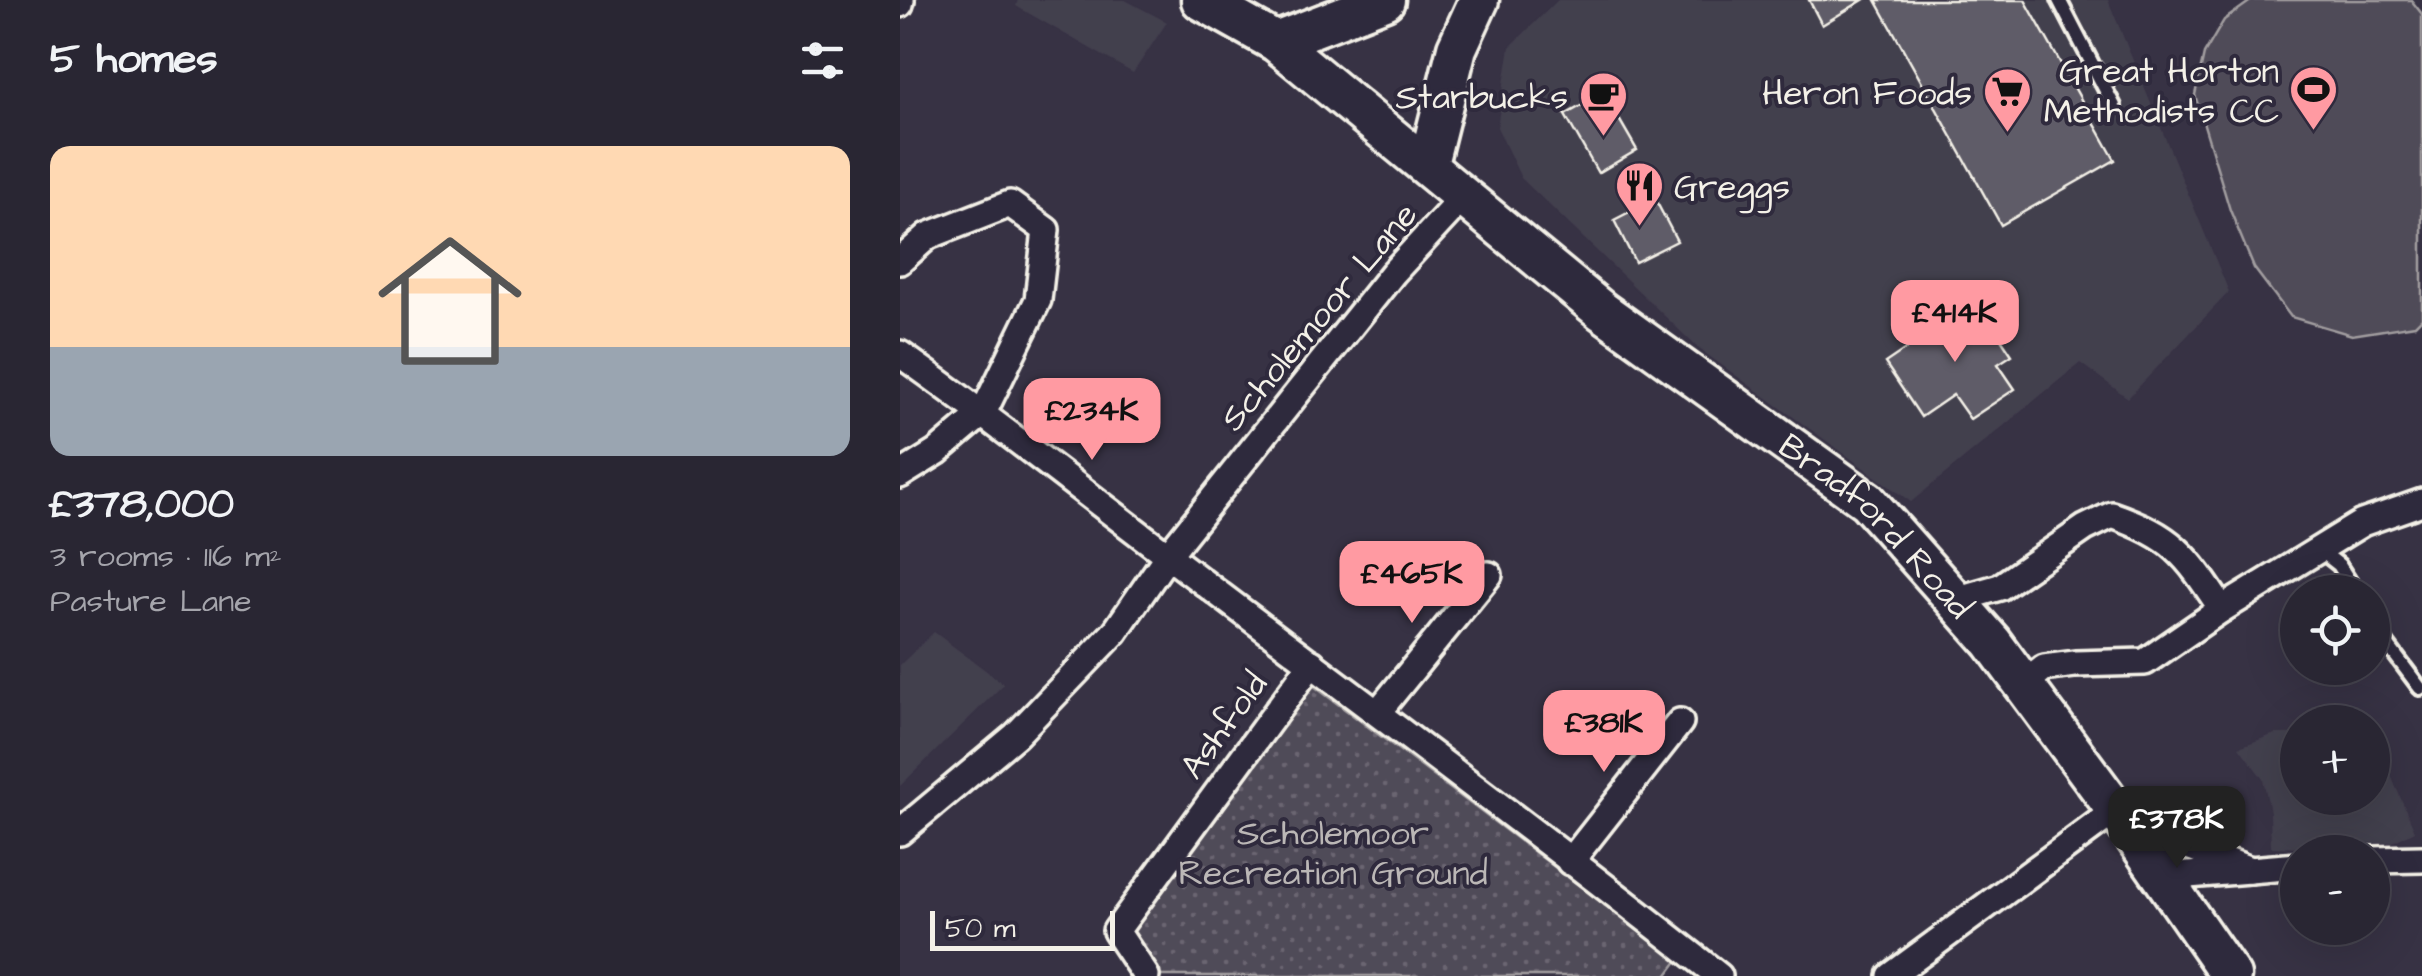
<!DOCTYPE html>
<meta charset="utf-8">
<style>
body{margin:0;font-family:"Architects Daughter",sans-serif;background:#312e3b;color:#f1f3f6;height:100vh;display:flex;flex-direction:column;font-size:38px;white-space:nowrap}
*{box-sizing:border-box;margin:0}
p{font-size:32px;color:#a5a5ac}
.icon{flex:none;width:55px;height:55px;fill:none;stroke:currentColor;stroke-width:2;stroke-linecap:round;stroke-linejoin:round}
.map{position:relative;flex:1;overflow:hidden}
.side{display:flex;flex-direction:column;background:#292633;width:900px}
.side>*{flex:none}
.fabs{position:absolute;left:1380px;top:575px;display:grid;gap:20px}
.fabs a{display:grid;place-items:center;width:110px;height:110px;border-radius:50%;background:#292633;box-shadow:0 10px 40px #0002,0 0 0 2px #45434e;font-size:50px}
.scale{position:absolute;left:30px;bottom:25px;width:185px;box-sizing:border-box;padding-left:10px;border:5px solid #f4f1e8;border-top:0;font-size:28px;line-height:35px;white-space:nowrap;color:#f4f1e8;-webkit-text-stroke:8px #2f2a3d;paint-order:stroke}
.price{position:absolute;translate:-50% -85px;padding:0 22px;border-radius:20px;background:#ff9aa2;color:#111;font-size:32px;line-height:65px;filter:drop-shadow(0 2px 5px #0008)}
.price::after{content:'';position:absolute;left:50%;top:60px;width:30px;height:22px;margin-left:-15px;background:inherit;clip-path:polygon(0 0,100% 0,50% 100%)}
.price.selected{background:#222;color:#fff}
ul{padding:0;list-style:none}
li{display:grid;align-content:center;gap:20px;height:530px;padding:0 50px}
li+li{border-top:2px solid #45434e}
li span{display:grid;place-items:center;height:310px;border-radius:20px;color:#555}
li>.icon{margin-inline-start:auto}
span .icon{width:180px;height:180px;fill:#fffc;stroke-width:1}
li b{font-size:42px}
h2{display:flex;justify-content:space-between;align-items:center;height:120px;padding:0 50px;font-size:42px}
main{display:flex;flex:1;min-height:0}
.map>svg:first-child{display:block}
.built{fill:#433f4e}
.grass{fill:url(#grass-dots);stroke:#a29ea0;stroke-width:2.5}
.garden{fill:#504b59;stroke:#a29ea0;stroke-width:2.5}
.building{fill:#5f5c67;stroke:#f4f1e8;stroke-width:2.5}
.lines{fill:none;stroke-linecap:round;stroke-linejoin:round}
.lane-casing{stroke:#f4f1e8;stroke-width:20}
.street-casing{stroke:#f4f1e8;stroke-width:32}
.secondary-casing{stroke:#f4f1e8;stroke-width:45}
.lane{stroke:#2f2a3d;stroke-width:12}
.street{stroke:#2f2a3d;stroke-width:25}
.secondary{stroke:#2f2a3d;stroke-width:38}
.labels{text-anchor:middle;stroke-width:8;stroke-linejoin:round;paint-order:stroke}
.poi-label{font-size:35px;fill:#f4f1e8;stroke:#2f2a3d;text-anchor:end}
.street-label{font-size:35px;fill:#f4f1e8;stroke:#2f2a3d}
.park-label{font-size:35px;fill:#bbb7b6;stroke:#2f2a3d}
</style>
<main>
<section class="side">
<h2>5 homes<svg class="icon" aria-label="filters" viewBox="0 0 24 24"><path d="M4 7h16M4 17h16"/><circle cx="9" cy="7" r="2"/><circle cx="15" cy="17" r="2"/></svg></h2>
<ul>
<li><span style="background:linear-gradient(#ffd9b3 65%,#9aa5b1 0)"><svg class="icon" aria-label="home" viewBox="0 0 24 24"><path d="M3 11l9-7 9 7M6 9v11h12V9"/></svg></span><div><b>£378,000</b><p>3 rooms · 116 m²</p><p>Pasture Lane</p></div></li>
</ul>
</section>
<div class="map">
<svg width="1522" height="976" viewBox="0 0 1522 976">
<defs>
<pattern id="grass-dots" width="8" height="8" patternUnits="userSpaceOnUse" patternTransform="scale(2.5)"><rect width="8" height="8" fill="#504b59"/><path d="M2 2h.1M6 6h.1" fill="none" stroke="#6a6571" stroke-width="1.8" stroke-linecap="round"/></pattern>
</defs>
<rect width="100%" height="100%" fill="#373244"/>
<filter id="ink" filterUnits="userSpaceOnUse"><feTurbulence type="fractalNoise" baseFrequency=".01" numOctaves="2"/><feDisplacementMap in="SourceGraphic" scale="20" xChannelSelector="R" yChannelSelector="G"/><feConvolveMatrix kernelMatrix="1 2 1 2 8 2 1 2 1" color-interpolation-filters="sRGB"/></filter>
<g filter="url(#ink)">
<g class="built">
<path d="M118,0H225L267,22L233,73L116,6Z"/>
<path d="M658,0H1208L1329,292L1228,398L1180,363L1011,502L798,348L621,178L597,127L610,47Z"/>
<path d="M34,632L104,684L0,786V665Z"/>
<path d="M1375,734H1397L1398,798H1472L1473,753L1485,762L1515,831L1493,842L1411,848L1371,847L1370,812L1363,779L1339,747Z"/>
</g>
<path class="grass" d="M406,680L778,960L766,976H253L223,929Z"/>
<path class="garden" d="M1352,0H1511L1522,14V318L1515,325L1452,335L1391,317L1354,268L1330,210L1295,95L1304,54L1324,20Z"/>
<g class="building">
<path d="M909,0H963L922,25Z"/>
<path d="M976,0H1125L1215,160L1101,225Z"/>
<path d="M704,93L737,150L698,173L665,115Z"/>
<path d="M755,199L777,241L735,262L714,220Z"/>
<path d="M1076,301L1112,355L1098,364L1115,389L1070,419L1053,395L1021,417L985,363Z"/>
</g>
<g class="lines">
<defs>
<g id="lane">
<path d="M1159,0L1214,106"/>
<path d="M1420,550L1439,565L1456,592"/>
<path d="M1472,624L1520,688"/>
</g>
<g id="street">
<path d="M0,4L1,0"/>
<path d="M0,261L28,236L110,204L146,230L138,300L83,413L37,452L0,475"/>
<path d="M0,354C91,418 177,487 266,554C451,694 637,832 819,976"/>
<path d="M1055,600L1100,587L1185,528L1212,515C1275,537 1286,555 1322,609L1245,662L1175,664L1144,668L1124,684"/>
<path d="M1322,609L1462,523L1522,502"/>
<path d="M478,712L589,575"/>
<path d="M1224,821L1350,870"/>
<path d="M0,832L116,735L215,632L268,555L493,273L565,195"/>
<path d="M1472,860L1522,859"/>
<path d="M670,862L780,722"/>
<path d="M1264,877L1398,866"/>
<path d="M246,976L216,931L412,663"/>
<path d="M991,976L1216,810"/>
</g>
<g id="secondary">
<path id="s1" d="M301,0L376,42L702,311L967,501L1092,642L1216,810L1331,976"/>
<path d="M376,42L485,0"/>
<path d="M528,164L557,48L579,0"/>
</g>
</defs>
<use href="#lane" class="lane-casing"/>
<use href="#street" class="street-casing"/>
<use href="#secondary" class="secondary-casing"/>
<use href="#lane" class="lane"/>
<use href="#street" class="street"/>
<use href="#secondary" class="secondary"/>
</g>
</g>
<defs>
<symbol id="stadium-pin" viewBox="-11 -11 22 30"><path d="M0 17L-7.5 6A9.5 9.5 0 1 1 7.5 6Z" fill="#ff9aa2" stroke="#2f2a3d"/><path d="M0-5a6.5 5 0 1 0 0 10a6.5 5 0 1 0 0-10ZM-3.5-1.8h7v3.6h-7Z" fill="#111"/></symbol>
<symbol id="supermarket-pin" viewBox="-11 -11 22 30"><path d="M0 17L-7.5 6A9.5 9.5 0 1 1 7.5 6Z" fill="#ff9aa2" stroke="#2f2a3d"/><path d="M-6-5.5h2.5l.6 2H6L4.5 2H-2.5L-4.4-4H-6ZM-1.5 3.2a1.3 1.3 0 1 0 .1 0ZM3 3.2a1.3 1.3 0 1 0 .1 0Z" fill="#111"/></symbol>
<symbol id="cafe-pin" viewBox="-11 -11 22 30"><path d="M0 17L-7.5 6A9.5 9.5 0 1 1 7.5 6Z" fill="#ff9aa2" stroke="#2f2a3d"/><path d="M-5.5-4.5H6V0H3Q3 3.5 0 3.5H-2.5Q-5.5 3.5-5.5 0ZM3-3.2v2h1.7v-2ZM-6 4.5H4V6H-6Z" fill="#111"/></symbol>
<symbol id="restaurant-pin" viewBox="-11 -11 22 30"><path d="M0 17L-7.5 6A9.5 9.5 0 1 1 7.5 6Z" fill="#ff9aa2" stroke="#2f2a3d"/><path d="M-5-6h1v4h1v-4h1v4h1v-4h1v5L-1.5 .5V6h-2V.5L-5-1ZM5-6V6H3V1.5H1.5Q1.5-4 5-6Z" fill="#111"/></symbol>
</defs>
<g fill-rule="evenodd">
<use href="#stadium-pin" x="1386" y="62" width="55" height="75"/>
<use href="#supermarket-pin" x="1080" y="64" width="55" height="75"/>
<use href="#cafe-pin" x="676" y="68" width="55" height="75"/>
<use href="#restaurant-pin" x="712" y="158" width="55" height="75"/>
</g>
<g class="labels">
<g class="poi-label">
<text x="1379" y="82">Great Horton<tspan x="1379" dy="40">Methodists CC</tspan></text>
<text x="1072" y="104">Heron Foods</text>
<text x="668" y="108">Starbucks</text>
<text x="774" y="198" text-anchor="start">Greggs</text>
</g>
<g class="street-label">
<text transform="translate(418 316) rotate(-50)" y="12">Scholemoor Lane</text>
<text dy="12" stroke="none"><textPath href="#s1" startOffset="858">Bradford Road</textPath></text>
<text transform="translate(323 725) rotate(-54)" y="12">Ashfold</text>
</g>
<g class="park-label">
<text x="433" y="844">Scholemoor<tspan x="433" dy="40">Recreation Ground</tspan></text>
</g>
</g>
</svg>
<div class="fabs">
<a><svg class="icon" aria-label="locate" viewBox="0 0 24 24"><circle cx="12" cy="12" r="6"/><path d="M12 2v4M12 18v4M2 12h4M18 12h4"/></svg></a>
<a>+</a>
<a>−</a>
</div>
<div class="scale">50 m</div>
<b class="price" style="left:1055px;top:365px">£414K</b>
<b class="price" style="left:192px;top:463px">£234K</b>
<b class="price" style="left:512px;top:626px">£465K</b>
<b class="price" style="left:704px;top:775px">£381K</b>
<b class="price selected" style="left:1277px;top:871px">£378K</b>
</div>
</main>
